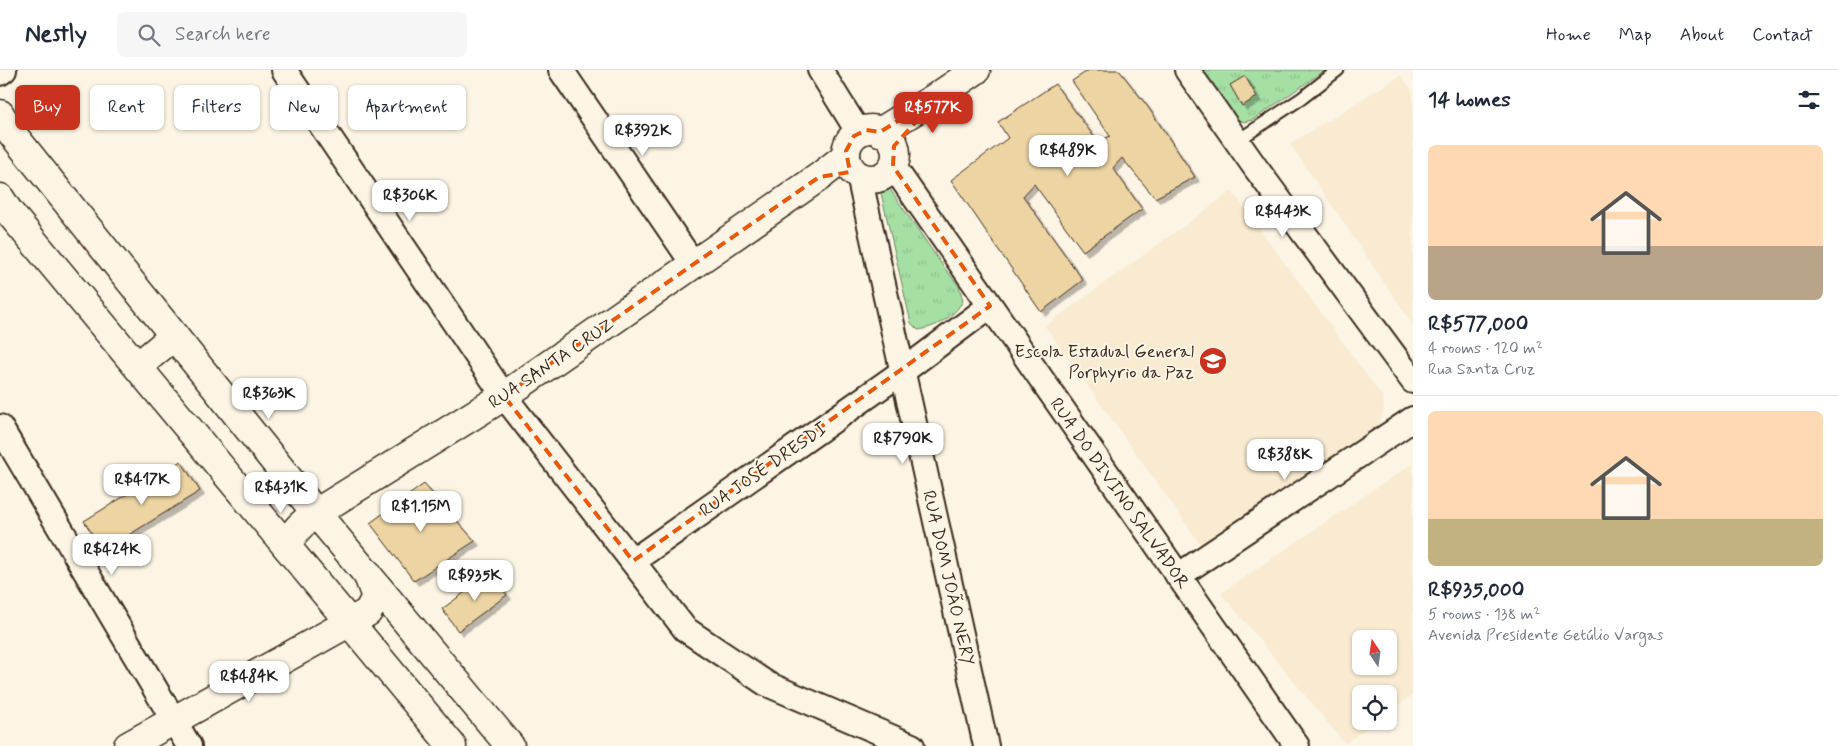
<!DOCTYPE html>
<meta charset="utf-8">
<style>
body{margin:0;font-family:Mynerve,sans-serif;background:#f6f6f7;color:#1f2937;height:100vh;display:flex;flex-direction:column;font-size:19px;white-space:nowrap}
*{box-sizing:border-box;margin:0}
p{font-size:16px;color:#747a83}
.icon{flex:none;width:28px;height:28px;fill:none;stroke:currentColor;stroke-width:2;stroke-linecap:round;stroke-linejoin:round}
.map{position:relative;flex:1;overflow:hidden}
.panel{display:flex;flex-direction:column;background:#fff;width:425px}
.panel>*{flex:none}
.hud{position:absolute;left:15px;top:15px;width:475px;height:45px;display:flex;gap:10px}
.needle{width:32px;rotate:347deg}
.buttons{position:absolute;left:1352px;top:560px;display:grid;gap:10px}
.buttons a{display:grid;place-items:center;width:45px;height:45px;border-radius:8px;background:#fff;box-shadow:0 1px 4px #0004;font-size:25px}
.price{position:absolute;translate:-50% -42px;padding:0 11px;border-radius:10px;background:#fff;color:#222;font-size:16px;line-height:32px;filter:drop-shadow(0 1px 2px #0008)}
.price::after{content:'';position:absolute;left:50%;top:30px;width:15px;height:11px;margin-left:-8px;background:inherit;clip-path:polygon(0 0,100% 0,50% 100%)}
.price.selected{background:#c8321e;color:#fff}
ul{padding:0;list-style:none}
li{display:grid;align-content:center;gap:10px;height:265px;padding:0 15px}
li+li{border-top:1px solid #e0e1e3}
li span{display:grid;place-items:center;height:155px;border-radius:8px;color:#555}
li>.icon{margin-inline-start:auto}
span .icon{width:90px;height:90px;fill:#fffc;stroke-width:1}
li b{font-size:21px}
h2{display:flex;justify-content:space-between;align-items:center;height:60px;padding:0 15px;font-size:21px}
.chip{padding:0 18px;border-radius:8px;background:#fff;box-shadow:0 1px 4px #0004;font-size:18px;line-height:45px}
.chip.selected{background:#c8321e;color:#fff}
header{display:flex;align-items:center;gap:30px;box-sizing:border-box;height:70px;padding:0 25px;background:#fff;border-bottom:1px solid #e0e1e3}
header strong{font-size:24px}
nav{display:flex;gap:28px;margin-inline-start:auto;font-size:18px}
.search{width:350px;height:45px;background:#f6f6f7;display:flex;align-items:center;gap:12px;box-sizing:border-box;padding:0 18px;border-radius:8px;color:#747a83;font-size:19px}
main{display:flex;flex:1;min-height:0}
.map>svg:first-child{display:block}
.built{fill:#f8ebd1;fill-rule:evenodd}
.grass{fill:url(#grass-tufts);stroke:#708461}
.building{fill:#edd4a3;stroke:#3b2a1e;filter:url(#shadow)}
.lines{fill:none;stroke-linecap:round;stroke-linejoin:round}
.lane-casing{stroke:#3b2a1e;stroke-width:15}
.street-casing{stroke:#3b2a1e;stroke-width:28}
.secondary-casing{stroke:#3b2a1e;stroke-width:31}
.lane{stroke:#fcf5e5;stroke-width:11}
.street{stroke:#fcf5e5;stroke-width:24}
.secondary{stroke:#fcf5e5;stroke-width:28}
.marked{fill:none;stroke:#e8590c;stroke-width:4;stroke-dasharray:10 6;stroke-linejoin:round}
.labels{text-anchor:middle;stroke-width:4;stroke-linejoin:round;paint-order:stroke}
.poi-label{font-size:18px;fill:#3b2a1e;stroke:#fcf5e5;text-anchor:end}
.street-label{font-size:18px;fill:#3b2a1e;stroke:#fcf5e5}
</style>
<header>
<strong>Nestly</strong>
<div class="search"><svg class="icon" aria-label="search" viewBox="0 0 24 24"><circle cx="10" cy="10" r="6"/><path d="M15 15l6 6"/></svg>Search here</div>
<nav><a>Home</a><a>Map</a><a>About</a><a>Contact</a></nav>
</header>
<main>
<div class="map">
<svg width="1413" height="676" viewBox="0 0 1413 676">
<defs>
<pattern id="grass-tufts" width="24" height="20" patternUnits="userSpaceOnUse" patternTransform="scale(1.25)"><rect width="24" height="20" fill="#a5dfa4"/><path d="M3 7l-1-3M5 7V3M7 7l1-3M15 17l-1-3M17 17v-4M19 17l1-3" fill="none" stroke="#8fc08d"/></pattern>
<filter id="shadow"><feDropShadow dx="4.5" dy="4.5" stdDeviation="0" flood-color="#0004"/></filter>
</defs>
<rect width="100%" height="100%" fill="#fcf5e5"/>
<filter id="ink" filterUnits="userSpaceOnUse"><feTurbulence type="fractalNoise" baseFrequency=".02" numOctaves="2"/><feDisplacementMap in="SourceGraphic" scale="10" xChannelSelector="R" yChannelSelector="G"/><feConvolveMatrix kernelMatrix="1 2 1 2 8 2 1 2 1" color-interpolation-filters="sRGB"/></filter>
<g filter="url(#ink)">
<g class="built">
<path d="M1401,5L1413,21V255L1290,74Z"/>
<path d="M1232,121L1382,326L1384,340L1378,358L1206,482L1045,256Z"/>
<path d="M1413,393V625L1389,642V624H1361V651H1376L1345,674L1221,523ZM1361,569H1389V596H1361Z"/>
</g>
<g class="grass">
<path d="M1202,0H1325L1253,50L1244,52L1234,48Z"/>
<path d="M884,117L889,118L943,196L959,216L963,231C954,247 935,258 918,260L911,253L881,123Z"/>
</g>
<g class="building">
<path d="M1089,0H1119L1148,37L1195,107L1155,128L1122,88L1113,98L1142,139L1083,181L1034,114L1023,126L1083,210L1041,242L951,110L1008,68L998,52L1055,14L1098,72L1110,66L1072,11Z"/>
<path d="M1245,6L1257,27L1242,36L1230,15Z"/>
<path d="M181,391L200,421L103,481L84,451Z"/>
<path d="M424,414L475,471L414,511L370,453Z"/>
<path d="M491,503L507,525L458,561L442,539Z"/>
</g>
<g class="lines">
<defs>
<path id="lane" d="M1237,71L1302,28L1338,0"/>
<g id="street">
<path d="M284,0L504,326L685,559L767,614L912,676"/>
<path d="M561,0L694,195"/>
<path d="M820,0L859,63"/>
<path d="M1187,0L1255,97L1413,311"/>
<path d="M0,3L4,0"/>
<path d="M893,96L1297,676"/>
<path d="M859,106L986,676"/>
<path d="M0,357L189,676"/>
<path d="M633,491L902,302L990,236"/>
<path d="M1178,506L1413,349"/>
</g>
<g id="secondary">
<path d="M0,44L10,61L316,443L510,676"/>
<circle cx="871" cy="84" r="25"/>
<path d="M880,62L941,24L976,0"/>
<path d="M0,128L9,142L452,676"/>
<path d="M138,296L174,266"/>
<path d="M287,477C293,461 302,453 316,443L504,326L819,107L846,86"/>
<path d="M128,676L368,542L376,527L367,503"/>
</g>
</defs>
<use href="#lane" class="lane-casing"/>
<use href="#street" class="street-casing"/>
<use href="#secondary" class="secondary-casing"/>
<use href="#lane" class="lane"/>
<use href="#street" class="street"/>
<use href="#secondary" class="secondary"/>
</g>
</g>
<path class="marked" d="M941,24L894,76L893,96L990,236L633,491L504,326L819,107L850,102L846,81L854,66L866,60L880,62Z"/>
<defs>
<symbol id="school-disc" viewBox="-11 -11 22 22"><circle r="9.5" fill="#c8321e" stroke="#fcf5e5"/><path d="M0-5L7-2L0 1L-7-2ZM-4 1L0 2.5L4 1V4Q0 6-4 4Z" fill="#fff"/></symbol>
</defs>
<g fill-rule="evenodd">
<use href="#school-disc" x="1197" y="275" width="32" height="32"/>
</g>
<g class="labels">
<g class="poi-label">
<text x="1194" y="287">Escola Estadual General<tspan x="1194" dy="21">Porphyrio da Paz</tspan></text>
</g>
<g class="street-label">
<text transform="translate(551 293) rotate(-34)" y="6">RUA SANTA CRUZ</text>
<text transform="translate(763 399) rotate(-35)" y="6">RUA JOSÉ DRESDI</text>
<text transform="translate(1120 423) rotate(55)" y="6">RUA DO DIVINO SALVADOR</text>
<text transform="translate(949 508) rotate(77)" y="6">RUA DOM JOÃO NERY</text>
</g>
</g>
</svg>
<div class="buttons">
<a><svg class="needle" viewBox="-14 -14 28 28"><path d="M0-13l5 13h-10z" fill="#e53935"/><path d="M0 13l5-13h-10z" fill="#747a83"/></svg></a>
<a><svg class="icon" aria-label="locate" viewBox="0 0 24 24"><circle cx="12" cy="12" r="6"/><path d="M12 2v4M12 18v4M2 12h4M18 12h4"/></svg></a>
</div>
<b class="price selected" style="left:933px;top:64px">R$577K</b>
<b class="price" style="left:643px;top:87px">R$392K</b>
<b class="price" style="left:1068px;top:107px">R$489K</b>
<b class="price" style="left:410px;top:152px">R$306K</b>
<b class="price" style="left:1283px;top:168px">R$443K</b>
<b class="price" style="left:269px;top:350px">R$363K</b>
<b class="price" style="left:903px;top:395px">R$790K</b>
<b class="price" style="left:1285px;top:411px">R$388K</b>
<b class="price" style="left:142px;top:436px">R$417K</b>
<b class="price" style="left:281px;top:444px">R$431K</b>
<b class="price" style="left:421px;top:463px">R$1.15M</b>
<b class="price" style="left:112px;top:506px">R$424K</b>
<b class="price" style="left:475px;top:532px">R$935K</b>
<b class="price" style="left:249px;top:633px">R$484K</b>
<div class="hud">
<a class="chip selected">Buy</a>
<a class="chip">Rent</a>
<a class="chip">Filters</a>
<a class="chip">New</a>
<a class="chip">Apartment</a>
</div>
</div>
<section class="panel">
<h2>14 homes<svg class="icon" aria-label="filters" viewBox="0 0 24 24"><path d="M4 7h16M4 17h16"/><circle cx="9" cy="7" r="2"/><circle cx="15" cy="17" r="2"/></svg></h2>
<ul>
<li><span style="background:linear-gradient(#ffd9b3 65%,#b9a48a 0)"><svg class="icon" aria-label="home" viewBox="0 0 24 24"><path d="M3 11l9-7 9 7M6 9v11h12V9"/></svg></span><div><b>R$577,000</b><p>4 rooms · 120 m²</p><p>Rua Santa Cruz</p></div></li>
<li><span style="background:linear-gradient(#ffd9b3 70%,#c2b280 0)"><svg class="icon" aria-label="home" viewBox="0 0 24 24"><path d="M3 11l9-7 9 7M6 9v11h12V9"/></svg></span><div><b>R$935,000</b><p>5 rooms · 138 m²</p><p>Avenida Presidente Getúlio Vargas</p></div></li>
</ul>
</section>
</main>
